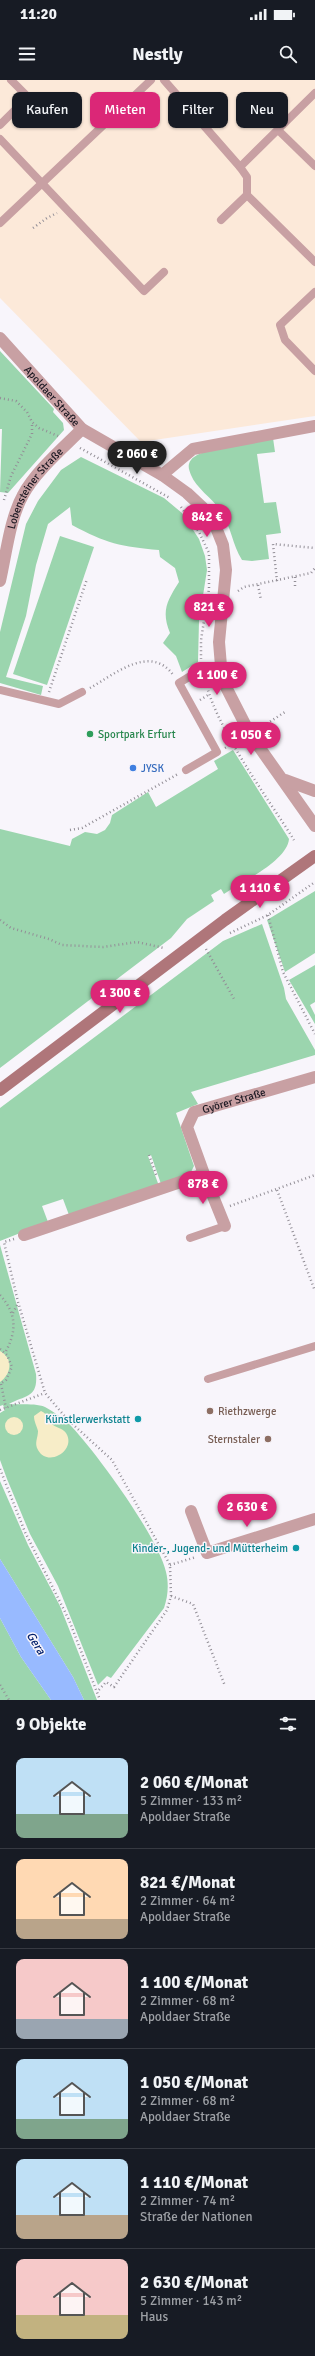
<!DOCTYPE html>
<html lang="de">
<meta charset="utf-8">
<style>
body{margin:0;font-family:Signika,sans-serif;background:#20242c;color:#f1f3f6;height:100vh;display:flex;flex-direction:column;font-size:15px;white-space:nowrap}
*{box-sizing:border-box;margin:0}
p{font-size:13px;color:#9ea1a6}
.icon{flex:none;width:22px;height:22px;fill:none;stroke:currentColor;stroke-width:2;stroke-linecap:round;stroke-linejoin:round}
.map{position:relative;height:1620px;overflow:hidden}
.side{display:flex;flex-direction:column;background:#171b24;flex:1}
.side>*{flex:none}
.banner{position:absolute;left:12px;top:12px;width:291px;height:36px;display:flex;gap:8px}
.price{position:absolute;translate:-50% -34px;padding:0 9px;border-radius:14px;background:#db2777;color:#fff;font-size:13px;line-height:26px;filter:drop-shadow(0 1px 2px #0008)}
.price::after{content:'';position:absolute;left:50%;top:24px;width:12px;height:9px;margin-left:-6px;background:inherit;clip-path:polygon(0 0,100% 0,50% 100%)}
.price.selected{background:#222;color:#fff}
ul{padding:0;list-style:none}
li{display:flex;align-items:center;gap:12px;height:100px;padding:0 16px}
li+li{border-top:1px solid #363941}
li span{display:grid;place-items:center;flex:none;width:112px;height:80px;border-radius:8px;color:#555}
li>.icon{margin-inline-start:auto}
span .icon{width:48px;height:48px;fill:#fffc;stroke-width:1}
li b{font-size:17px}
h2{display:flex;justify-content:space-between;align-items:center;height:48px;padding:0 16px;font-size:17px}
.tag{padding:0 14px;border-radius:8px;background:#171b24;box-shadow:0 1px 3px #0004;font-size:14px;line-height:36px}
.tag.selected{background:#db2777;color:#fff}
.status{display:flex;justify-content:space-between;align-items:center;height:28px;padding:0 20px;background:#171b24;direction:ltr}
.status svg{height:11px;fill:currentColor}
header{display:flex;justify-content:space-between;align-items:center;height:52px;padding:0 16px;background:#171b24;font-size:18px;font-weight:700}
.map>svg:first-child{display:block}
.industrial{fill:#fce9d9}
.green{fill:#9bd5ae}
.sand{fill:#f7edc8}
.water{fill:#98baff}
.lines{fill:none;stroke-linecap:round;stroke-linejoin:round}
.path{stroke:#938f97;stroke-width:2.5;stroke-dasharray:1 3;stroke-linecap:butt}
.lane{stroke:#c8a0a3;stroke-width:8}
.street{stroke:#c8a0a3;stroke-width:12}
.secondary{stroke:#af767a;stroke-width:12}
.leisure-dot{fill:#2e9e5b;stroke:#f8f5fb;stroke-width:1.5}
.shop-dot{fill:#3f7fe0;stroke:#f8f5fb;stroke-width:1.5}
.education-dot{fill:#8d6e63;stroke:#f8f5fb;stroke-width:1.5}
.culture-dot{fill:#0f9aa8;stroke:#f8f5fb;stroke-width:1.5}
.labels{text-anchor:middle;stroke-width:3;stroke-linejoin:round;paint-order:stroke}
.street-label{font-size:11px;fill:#1c1822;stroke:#f8f5fb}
.leisure-label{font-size:11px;fill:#27864d;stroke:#f8f5fb;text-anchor:start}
.shop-label{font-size:11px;fill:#366cbe;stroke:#f8f5fb;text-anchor:start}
.education-label{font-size:11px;fill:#785e54;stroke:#f8f5fb;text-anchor:start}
.culture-label{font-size:11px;fill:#0d838f;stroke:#f8f5fb;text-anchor:end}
.water-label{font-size:12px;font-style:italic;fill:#04216d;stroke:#f8f5fb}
</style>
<div class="status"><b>11:20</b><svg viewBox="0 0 49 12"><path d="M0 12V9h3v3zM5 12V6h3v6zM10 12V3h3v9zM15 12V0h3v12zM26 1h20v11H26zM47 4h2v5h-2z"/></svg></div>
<header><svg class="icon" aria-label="menu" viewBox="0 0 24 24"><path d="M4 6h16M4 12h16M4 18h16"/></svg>Nestly<svg class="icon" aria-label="search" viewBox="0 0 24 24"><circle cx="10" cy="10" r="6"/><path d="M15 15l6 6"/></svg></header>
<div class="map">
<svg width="315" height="1620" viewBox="0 0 315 1620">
<rect width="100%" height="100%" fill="#f8f5fb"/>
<path class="industrial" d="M0,0H315V336L141,362L0,218Z"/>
<g class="green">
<path d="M0,271L54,329L53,332L63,343L64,350L8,413L0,412L2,349H0Z"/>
<path d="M273,358L275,372L257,374L264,423L276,422L281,453L266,455L269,479L252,481L242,480C232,464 232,448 220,430C212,418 196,408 191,395C189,390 187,385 191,380C199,368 257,361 273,358Z"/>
<path d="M81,377L164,418L182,433L199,459L205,476L207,490L199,541L198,582L182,592L176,576L163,563L170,553C161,531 167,521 179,502L175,488L160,477L159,470C122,467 105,463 72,445L70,427L48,444L36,485L26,536L6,597L43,606L41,615L0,603V552L26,444L38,421L61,390Z"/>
<path d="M60,456L94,467L47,605L13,594Z"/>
<path d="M233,670L289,759C287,781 242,802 224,814L221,809L211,815L214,821L187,839L171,858L0,988V749L70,766L72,759L85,752L97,754L105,750L110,743L112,735L148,712L156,727L218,689L214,681Z"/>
<path d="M315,811V873L285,892L267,840Z"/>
<path d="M262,844L284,908L286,919L315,970V975L191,1012L198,1024L176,1033L194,1086L190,1094L161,1104L151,1075L148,1076L159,1106L69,1135L63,1119L42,1126L48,1142L0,1161V1028L223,861Z"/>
<path d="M315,885V922L310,925L315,935V944L289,900Z"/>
<path d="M0,1165L36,1294C38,1318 26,1315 9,1324C19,1325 36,1323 45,1327C54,1332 66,1340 72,1347C98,1375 158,1457 166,1492C169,1504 168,1516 164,1528L111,1598L107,1596L98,1605L58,1506L30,1454L7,1399L0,1380V1333L5,1330L3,1325L0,1326Z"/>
<path d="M0,1401L28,1465L60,1526L97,1620H84L73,1597L0,1479Z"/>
<path d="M0,1538L21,1577L51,1620H0Z"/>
</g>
<g class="sand">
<path d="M0,1271C14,1279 11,1294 0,1302Z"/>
<path d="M41,1331C48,1334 48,1340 53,1345C57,1348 62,1348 66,1353C77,1370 48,1388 38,1370C34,1363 38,1358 38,1351C37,1346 34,1342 34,1336Z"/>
<circle cx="14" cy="1346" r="9"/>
</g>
<path class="water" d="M0,1479L73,1597L84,1620H51L21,1577L0,1538Z"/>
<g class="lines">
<g class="path">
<path d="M33,148L47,138L57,133"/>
<path d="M0,318L16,321L27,332L32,342L39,348L58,356"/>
<path d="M80,368L170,418"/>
<path d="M4,420L11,396L32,354V342"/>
<path d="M181,427L199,452L209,473V509L201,560V579"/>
<path d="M295,497V509"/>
<path d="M277,501L273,464L315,468"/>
<path d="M258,505L261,520"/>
<path d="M238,511L244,507L311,493L315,488"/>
<path d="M205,599C216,649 266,715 294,760"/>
<path d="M90,608C115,594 151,563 174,596"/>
<path d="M49,612L87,499"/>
<path d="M200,620L208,615"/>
<path d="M260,648L285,632"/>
<path d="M225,668L240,659"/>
<path d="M70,750L82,748L178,694"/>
<path d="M268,835L283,892L315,954"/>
<path d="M0,840L11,848L49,859L62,865L103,867L137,862L164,868"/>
<path d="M230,853L268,835L315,802"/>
<path d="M206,869L234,919"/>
<path d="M149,1075L157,1097"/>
<path d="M277,1110L315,1211"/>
<path d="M230,1126L315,1095"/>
<path d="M14,1159L4,1162L18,1222L45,1313L67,1339L112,1380L170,1485L171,1516L167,1530L114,1607L106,1602L97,1612"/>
<path d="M0,1215C17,1234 17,1251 5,1273"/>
<path d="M13,1233L18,1223"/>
<path d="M0,1269L7,1275L12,1287L6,1300L0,1304"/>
<path d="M1,1304L6,1328"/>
<path d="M0,1330L45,1313"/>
<path d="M0,1389L25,1452L69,1540L100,1620"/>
<path d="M170,1485L196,1477"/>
<path d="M171,1516L193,1524L225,1606"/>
<path d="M0,1605L9,1620"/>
</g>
<g class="lane">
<path d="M164,0L240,87L315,13"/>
<path d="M0,45L28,17L11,0"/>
<path d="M278,50L315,86"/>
<path d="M0,59L144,211L164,192"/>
<path d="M240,87L247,97V115L315,182"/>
<path d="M221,140L247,115"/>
<path d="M0,143L151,0"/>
<path d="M315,212L280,245L285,260L315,291"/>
<path d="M0,610L59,624L82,612"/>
<path d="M186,690L217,672L179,603L202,589L221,586"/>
<path d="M190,1158L225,1146"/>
<path d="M208,1299L315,1266"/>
</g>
<g class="street">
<path id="s1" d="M0,258L82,349L162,395L187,413L203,428L215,445L223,465L226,490L219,562L221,586L226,607L250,654L315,746"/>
<path d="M162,395L193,369L315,346"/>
<path id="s2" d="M0,501C6,475 10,438 23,415C35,392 63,368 82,349"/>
<path d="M285,700L315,711"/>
<path d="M204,1094L225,1146"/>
<path id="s3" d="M24,1155L204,1094L187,1047L194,1032L315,997"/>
<path d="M191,1431L207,1473L315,1439"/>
</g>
<path class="secondary" d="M0,1010L225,840L315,776"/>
</g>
<circle class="leisure-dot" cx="90" cy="654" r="4"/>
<circle class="shop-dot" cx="133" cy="688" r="4"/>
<g class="education-dot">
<circle cx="210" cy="1331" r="4"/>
<circle cx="268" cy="1359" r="4"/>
</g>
<g class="culture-dot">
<circle cx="138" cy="1339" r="4"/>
<circle cx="296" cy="1468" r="4"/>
</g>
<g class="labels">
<g class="street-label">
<text dy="4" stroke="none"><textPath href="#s1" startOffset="78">Apoldaer Straße</textPath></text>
<text dy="4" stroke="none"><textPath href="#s2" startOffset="101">Lobensteiner Straße</textPath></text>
<text dy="4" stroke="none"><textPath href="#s3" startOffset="298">Györer Straße</textPath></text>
</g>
<g class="leisure-label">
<text x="98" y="658">Sportpark Erfurt</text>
</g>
<g class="shop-label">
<text x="141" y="692">JYSK</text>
</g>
<g class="education-label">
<text x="218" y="1335">Riethzwerge</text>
<text x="260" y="1363" text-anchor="end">Sternstaler</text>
</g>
<g class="culture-label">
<text x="130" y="1343">Künstlerwerkstatt</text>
<text x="288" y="1472">Kinder-, Jugend- und Mütterheim</text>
</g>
<g class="water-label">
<text transform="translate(36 1563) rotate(58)" y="4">Gera</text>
</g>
</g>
</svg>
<b class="price selected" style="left:137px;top:395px">2 060 €</b>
<b class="price" style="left:207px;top:458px">842 €</b>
<b class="price" style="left:209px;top:548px">821 €</b>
<b class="price" style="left:217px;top:616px">1 100 €</b>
<b class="price" style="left:251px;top:676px">1 050 €</b>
<b class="price" style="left:260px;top:829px">1 110 €</b>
<b class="price" style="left:120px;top:934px">1 300 €</b>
<b class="price" style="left:203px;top:1125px">878 €</b>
<b class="price" style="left:247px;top:1448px">2 630 €</b>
<div class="banner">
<a class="tag">Kaufen</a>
<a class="tag selected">Mieten</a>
<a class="tag">Filter</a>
<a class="tag">Neu</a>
</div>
</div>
<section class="side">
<h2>9 Objekte<svg class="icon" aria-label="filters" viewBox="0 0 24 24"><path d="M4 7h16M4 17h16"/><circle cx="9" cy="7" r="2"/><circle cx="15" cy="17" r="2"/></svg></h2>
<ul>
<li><span style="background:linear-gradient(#bfe0f5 70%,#7fa58c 0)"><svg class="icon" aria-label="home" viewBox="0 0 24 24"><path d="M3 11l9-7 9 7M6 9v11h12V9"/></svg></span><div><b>2 060 €/Monat</b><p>5 Zimmer · 133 m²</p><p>Apoldaer Straße</p></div></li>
<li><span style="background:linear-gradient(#ffd9b3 75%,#b9a48a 0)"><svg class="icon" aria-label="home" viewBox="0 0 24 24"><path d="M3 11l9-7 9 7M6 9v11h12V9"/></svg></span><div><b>821 €/Monat</b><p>2 Zimmer · 64 m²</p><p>Apoldaer Straße</p></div></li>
<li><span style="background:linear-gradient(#f6c9c9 75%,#9aa5b1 0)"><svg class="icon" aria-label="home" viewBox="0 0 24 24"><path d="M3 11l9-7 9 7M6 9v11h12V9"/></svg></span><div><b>1 100 €/Monat</b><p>2 Zimmer · 68 m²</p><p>Apoldaer Straße</p></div></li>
<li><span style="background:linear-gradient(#bfe0f5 75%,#7fa58c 0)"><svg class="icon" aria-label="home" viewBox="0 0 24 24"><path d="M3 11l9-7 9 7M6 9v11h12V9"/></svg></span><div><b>1 050 €/Monat</b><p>2 Zimmer · 68 m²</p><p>Apoldaer Straße</p></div></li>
<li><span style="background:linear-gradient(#bfe0f5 70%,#b9a48a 0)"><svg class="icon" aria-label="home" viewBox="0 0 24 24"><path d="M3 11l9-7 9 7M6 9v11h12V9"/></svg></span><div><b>1 110 €/Monat</b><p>2 Zimmer · 74 m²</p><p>Straße der Nationen</p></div></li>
<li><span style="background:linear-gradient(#f6c9c9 70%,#c2b280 0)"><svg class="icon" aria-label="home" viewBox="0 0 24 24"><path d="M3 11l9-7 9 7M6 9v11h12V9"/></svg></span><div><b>2 630 €/Monat</b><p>5 Zimmer · 143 m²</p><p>Haus</p></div></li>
</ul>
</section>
